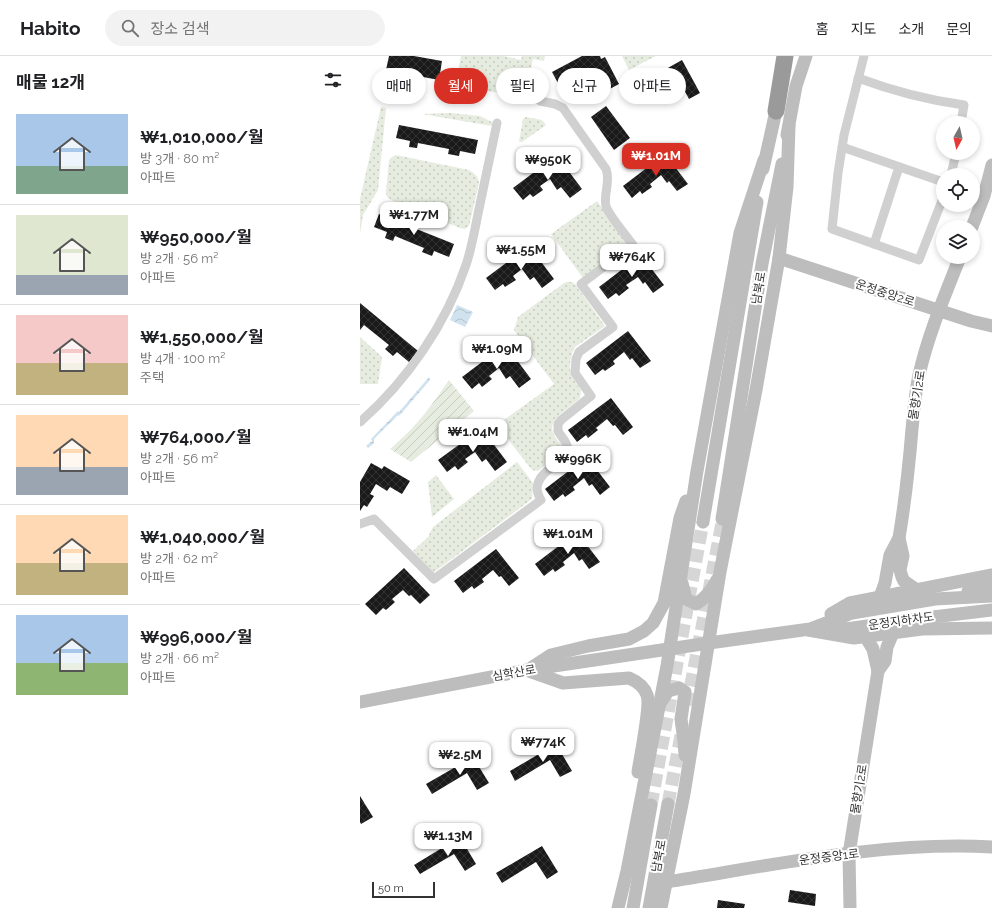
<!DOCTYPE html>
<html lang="ko">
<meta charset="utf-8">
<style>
body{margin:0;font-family:Raleway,"Noto Sans KR",sans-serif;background:#f2f2f2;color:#202124;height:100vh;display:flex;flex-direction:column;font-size:15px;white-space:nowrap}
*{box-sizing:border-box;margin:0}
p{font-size:13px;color:#757577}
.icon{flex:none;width:22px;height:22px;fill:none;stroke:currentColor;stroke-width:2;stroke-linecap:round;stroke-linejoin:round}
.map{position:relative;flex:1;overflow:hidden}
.sheet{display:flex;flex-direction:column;background:#fff;width:360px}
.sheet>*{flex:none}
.top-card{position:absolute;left:12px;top:12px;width:380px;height:36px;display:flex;gap:8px}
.needle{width:26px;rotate:188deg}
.buttons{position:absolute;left:576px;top:60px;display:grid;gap:8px}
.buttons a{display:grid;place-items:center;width:44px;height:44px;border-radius:50%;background:#fff;box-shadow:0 2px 6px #0003;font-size:20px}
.scale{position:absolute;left:12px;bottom:10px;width:63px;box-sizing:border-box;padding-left:4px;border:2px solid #333;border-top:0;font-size:11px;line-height:14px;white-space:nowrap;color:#333;-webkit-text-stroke:3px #fff;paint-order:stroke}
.price{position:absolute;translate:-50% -34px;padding:0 9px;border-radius:8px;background:#fff;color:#222;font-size:13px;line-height:26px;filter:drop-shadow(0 1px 2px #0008)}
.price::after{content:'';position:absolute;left:50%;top:24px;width:12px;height:9px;margin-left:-6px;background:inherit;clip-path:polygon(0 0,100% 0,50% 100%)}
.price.selected{background:#d93025;color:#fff}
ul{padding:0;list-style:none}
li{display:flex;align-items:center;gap:12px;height:100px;padding:0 16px}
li+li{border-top:1px solid #e0e0e0}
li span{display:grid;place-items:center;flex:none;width:112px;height:80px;border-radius:0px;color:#555}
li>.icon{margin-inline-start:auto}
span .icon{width:48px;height:48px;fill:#fffc;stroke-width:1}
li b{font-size:17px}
h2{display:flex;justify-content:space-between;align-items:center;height:48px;padding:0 16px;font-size:17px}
.pill{padding:0 14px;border-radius:18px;background:#fff;box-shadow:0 2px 6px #0003;font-size:14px;line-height:36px}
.pill.selected{background:#d93025;color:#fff}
header{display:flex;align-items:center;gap:24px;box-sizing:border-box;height:56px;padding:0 20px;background:#fff;border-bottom:1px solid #e0e0e0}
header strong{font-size:19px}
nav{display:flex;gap:22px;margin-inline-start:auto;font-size:14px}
.search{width:280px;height:36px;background:#f2f2f2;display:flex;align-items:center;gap:10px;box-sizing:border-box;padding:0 14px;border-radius:22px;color:#757577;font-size:15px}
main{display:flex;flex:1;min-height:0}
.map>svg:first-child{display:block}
.grass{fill:url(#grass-dots)}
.garden{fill:url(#garden-furrows)}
.water{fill:url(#water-waves)}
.building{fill:url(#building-cross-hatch)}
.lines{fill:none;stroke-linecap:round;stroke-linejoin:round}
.secondary-tunnel{stroke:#d6d6d6;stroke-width:13;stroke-dasharray:13 6;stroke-linecap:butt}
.street{stroke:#d0d0d0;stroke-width:9}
.secondary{stroke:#bdbdbd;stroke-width:13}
.highway{stroke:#9a9a9a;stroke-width:17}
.labels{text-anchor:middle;stroke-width:4;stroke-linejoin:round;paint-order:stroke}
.street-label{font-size:12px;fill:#333;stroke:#fff}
</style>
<header>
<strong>Habito</strong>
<div class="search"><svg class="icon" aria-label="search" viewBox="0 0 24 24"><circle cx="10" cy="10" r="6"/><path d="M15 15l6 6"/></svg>장소 검색</div>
<nav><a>홈</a><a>지도</a><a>소개</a><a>문의</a></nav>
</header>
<main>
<section class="sheet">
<h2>매물 12개<svg class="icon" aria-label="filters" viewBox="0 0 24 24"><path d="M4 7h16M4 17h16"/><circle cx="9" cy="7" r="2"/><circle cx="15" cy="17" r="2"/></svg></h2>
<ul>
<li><span style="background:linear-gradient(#a9c7e8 65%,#7fa58c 0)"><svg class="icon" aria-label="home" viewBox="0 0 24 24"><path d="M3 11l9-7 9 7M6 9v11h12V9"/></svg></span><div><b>₩1,010,000/월</b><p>방 3개 · 80 m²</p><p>아파트</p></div></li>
<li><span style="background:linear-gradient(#dfe7d0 75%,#9aa5b1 0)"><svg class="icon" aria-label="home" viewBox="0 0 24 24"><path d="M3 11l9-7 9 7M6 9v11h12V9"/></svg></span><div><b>₩950,000/월</b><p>방 2개 · 56 m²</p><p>아파트</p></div></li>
<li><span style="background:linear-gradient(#f6c9c9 60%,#c2b280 0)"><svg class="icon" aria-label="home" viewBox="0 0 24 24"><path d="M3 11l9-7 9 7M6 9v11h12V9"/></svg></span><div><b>₩1,550,000/월</b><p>방 4개 · 100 m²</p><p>주택</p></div></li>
<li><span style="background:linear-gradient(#ffd9b3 65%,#9aa5b1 0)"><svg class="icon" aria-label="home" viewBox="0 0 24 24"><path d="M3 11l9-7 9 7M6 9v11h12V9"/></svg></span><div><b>₩764,000/월</b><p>방 2개 · 56 m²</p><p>아파트</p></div></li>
<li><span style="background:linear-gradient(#ffd9b3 60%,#c2b280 0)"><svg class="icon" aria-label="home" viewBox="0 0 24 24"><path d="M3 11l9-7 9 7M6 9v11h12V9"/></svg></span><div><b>₩1,040,000/월</b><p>방 2개 · 62 m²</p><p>아파트</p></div></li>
<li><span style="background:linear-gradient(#a9c7e8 60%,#8fb573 0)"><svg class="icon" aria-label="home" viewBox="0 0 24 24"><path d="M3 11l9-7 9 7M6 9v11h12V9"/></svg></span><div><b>₩996,000/월</b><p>방 2개 · 66 m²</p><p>아파트</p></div></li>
</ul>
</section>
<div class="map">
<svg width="632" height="852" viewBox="0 0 632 852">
<defs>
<pattern id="grass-dots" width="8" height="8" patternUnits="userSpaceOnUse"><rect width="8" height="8" fill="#e6ecdf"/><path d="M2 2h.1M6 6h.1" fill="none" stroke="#c6cbc0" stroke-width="1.8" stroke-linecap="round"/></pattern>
<pattern id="garden-furrows" width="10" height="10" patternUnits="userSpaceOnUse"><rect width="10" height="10" fill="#e6ecdf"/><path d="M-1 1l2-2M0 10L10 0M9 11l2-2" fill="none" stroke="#c6cbc0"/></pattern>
<pattern id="water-waves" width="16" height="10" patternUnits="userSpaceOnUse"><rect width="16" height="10" fill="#cfe2ee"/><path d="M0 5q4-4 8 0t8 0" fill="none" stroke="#b2c2cd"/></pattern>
<pattern id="building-cross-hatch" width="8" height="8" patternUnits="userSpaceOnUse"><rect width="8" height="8" fill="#1a1a1a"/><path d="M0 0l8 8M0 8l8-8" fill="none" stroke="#333"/></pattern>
</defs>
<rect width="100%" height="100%" fill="#fff"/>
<g class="grass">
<path d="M101,0H144L161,4L162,0H185L184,5L173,3L166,33L155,40L95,29Z"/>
<path d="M262,0H296L269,14Z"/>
<path d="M21,51L26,52L18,134L3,159L0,178V143Z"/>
<path d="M91,57L120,60L132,66V70L62,58Z"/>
<path d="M166,61L182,64L186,69L162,86H159L163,63Z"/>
<path d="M36,99L109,114C115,118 118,120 119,127L109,170L105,173L100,172L31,144L27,141L26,136L29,104L32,101Z"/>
<path d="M237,145L269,189L223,222L191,178Z"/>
<path d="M207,226H212L215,228L245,270L215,291C211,297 208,313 212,320C214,325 218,329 221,334L220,342C212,352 185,362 194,379C196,383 200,387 203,390L201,397L178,415L172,414L137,369L194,328L154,274L158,261L204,227Z"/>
<path d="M0,281L22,301L18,328H0Z"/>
<path d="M157,406L173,427L172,443L73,517L53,495L68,481L73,471Z"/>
<path d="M76,419L94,443L72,461L68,426Z"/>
</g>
<path class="garden" d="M89,324L114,355L51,406L30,393C56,371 70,352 89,324Z"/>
<g class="water">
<path d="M97,249L113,256L105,271L90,264Z"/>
<path d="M69,321L70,324L40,359L37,360L14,383V387L8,392L6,390L12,385L11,383L38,355L39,356Z"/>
</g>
<g class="building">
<path d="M29,0H54L82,5L79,24L26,14Z"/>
<path d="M222,0H240L241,3L245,1L259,28L246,35L239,22L235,24L229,13L219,18L221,22L210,28L208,25L199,29L192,16Z"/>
<path d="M322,4L340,37L329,43L323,32L320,33L316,25L303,32L305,35L294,41L293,38L283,43L276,30Z"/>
<path d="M246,50L270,82L254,94L231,61Z"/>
<path d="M39,69L118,84L115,98L100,95L99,100L88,98L89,93L58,87L57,92L49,91L50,85L36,82Z"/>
<path d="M305,98L328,128L317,135L309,125L307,127L301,119L290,128L292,131L282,138L280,135L272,142L263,130Z"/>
<path d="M193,102L200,112L204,109L222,133L210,142L201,131L197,134L190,123L180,130L183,134L173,141L170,138L163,144L153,132Z"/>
<path d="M19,158L94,188L89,201L74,195L72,200L62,196L64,192L35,180L33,185L25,182L27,176L14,171Z"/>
<path d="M166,192L173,202L176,199L194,223L182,232L174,221L170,224L162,213L153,220L156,224L145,231L143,228L135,234L126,222Z"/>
<path d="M281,199L304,229L293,237L285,226L283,228L278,221L266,229L269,232L259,240L256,237L248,243L239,231Z"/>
<path d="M0,247L58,295L49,306L37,296L33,300L25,293L29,289L4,269L0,274Z"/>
<path d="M268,275L291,305L280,312L272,302L270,304L264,296L253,305L255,308L245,315L243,313L235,319L226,307Z"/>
<path d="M142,291L149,301L153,299L171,323L159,332L150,320L146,323L139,312L129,320L132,323L122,331L119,327L112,333L102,321Z"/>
<path d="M251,342L273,371L263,379L255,369L253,370L247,363L236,372L238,374L228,382L226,379L217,386L208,374Z"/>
<path d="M118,375L125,384L129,382L147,406L135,415L126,403L122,406L115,396L105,403L108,406L98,414L95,410L87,416L78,404Z"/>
<path d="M227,401L250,431L240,439L232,428L229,430L224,422L213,431L215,434L205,441L203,438L194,445L185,433Z"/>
<path d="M11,407L22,413L24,410L50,425L42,438L30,431L27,435L16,428L10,438L14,440L7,451L4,449L0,455V426Z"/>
<path d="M217,476L240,506L229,513L222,503L219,505L214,497L203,506L205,509L195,516L193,513L184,520L175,508Z"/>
<path d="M136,493L159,522L149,530L141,520L139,521L133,514L122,523L124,526L114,533L112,530L103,537L94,525Z"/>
<path d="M44,512L70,539L60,548L51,539L49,540L43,534L32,543L35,546L26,554L23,552L16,559L5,548Z"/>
<path d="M196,688L212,715L200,721L190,704L155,725L150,715Z"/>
<path d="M113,701L129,727L117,734L107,717L72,738L66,728Z"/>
<path d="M0,740L13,761L1,768L0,766Z"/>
<path d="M100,781L116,808L105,815L94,798L60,818L54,809Z"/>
<path d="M182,790L198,816L187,823L176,806L142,827L136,817Z"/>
<path d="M430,834L456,838L455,850L428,846Z"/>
<path d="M358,844L385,848L384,852H357Z"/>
</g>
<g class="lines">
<g class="secondary-tunnel">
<path d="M327,649L362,467"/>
<path d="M308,748L321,679"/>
<path d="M291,749L343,466"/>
</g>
<g class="street">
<path d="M504,0L484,79L478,117L472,173L559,204L583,142"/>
<path d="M498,22C533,35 567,44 604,49L601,67"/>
<path d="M482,91L583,126"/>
<path d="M591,119L596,97"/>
<path d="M613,136L624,140"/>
<path d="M514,188L539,111"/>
<path d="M0,366C47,325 86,268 106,209C112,191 115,172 119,153C125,124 131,96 137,67"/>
<path d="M0,468L14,463L74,523L181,444C178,439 177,437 177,432C179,411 208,408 208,394C208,386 201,381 198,375V368L201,364L231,340L215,317L216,303L219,296L253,271L221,228L273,189C267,180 249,160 246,150C243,138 251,126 246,113L203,52L195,48L180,45"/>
</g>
<g class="secondary">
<path d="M427,79L436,30L446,0"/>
<path d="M403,113L418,46"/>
<path d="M612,171L624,140L632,109"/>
<path d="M419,202L611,265L632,270"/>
<path d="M362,463L402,208L422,108"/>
<path d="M343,466L397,146"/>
<path d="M539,482C545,446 549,410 552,373C554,355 555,337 559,319C568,279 585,239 600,201"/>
<path d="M322,527L326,543L336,548C346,542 352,534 357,524"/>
<path d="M608,535L632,530"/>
<path d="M520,541L525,527L530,499L539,482L543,500L540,514L542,521L544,525L557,534"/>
<path d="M471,558L490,547L632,519"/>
<path d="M476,573L493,572L573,561L632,554"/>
<path d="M448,574L494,582L562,573L632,572"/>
<path d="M505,580L513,593L518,615L525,605L527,591L533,577"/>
<path d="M171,612L191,599L228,590L269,583L284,575L293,567L304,547L320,462L326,445"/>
<path d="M169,615L203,627L269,622C276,625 284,630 287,639C291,649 280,702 278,716"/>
<path d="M0,646L167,614L349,587L450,573L492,557L575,543L632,540"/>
<path d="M301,646L308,635L319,632L325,636L321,663L324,685L325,699"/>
<path d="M306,826C414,809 523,785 632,791"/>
<path d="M258,852L267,815L307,610L337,415L380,177L404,104"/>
<path d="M273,852L291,749"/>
<path d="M289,852L308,748"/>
<path d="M301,852L324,738L360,516L396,334L419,202L427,131L429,70"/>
<path d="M490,852L489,798L518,615"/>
</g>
<path class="highway" d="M416,55L425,0"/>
</g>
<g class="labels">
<g class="street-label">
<text transform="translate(399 232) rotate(-81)" y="4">남북로</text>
<text transform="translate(525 237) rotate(18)" y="4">운정중앙2로</text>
<text transform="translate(557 339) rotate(-81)" y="4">물향기2로</text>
<text transform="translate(541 565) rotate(-8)" y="4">운정지하차도</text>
<text transform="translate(154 617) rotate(-10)" y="4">심학산로</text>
<text transform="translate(499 733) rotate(-81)" y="4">물향기2로</text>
<text transform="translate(299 800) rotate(-80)" y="4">남북로</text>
<text transform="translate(469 801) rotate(-7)" y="4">운정중앙1로</text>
</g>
</g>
</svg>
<div class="buttons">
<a><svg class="needle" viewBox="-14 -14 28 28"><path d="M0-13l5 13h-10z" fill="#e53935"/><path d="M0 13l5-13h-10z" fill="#757577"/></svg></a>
<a><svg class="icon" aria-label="locate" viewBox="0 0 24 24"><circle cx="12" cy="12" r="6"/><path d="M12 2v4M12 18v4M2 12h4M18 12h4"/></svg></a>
<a><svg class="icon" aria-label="layers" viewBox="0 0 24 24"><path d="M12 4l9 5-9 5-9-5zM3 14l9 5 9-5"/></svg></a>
</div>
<div class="scale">50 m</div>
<b class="price selected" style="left:296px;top:121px">₩1.01M</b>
<b class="price" style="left:188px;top:125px">₩950K</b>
<b class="price" style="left:54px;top:180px">₩1.77M</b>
<b class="price" style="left:161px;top:215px">₩1.55M</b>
<b class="price" style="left:272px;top:222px">₩764K</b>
<b class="price" style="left:137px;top:314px">₩1.09M</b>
<b class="price" style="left:113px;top:397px">₩1.04M</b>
<b class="price" style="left:218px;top:424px">₩996K</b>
<b class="price" style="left:208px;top:499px">₩1.01M</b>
<b class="price" style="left:183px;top:707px">₩774K</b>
<b class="price" style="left:100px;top:720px">₩2.5M</b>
<b class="price" style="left:88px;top:801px">₩1.13M</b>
<div class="top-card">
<a class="pill">매매</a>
<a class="pill selected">월세</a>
<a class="pill">필터</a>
<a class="pill">신규</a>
<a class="pill">아파트</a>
</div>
</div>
</main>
